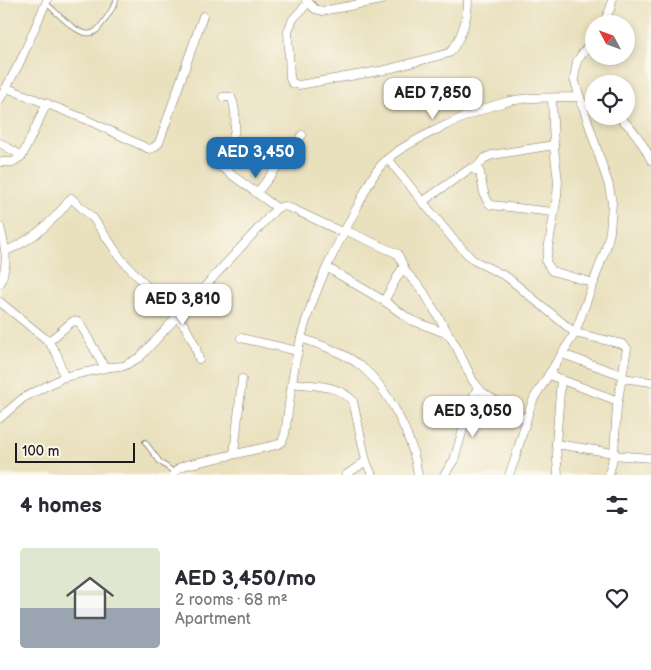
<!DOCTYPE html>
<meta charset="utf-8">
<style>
body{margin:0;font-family:"Balsamiq Sans",sans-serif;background:#f2f2f3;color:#2b2b33;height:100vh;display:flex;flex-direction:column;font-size:19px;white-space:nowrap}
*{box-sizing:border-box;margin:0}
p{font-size:16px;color:#7c7c81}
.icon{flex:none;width:28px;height:28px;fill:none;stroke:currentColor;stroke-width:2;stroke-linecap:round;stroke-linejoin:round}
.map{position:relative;height:475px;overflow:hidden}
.drawer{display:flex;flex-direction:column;background:#fff;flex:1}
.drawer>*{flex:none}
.needle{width:32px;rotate:311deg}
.fabs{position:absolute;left:585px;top:15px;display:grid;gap:10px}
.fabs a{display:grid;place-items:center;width:50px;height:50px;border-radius:50%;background:#fff;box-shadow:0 2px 8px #0003;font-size:25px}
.scale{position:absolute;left:15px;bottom:12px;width:120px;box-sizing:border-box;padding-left:5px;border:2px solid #1c1c1c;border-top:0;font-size:14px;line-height:18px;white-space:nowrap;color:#1c1c1c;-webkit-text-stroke:4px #fbf7ec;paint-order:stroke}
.price{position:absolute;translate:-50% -42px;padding:0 11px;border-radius:10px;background:#fff;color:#222;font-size:16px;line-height:32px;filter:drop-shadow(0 1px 2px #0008)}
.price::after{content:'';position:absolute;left:50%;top:30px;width:15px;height:11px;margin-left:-8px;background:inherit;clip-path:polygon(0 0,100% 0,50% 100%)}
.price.on{background:#1f6fb2;color:#fff}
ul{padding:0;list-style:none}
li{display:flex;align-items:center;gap:15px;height:125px;padding:0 20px}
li+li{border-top:1px solid #e1e1e2}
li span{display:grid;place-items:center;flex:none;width:140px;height:100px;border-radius:5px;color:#555}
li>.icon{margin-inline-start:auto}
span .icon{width:60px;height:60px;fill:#fffc;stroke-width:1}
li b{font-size:21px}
h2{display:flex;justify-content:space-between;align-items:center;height:60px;padding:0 20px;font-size:21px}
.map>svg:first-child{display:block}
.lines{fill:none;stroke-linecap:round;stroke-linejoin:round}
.lane-casing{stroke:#827e6c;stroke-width:5.5}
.street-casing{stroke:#827e6c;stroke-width:9}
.lane{stroke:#fff;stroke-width:4}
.street{stroke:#fff;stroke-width:8}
</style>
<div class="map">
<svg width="651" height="475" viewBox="0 0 651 475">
<rect width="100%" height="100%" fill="#fbf7ec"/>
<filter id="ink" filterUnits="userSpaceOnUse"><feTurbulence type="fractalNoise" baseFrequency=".02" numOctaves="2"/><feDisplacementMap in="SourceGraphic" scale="10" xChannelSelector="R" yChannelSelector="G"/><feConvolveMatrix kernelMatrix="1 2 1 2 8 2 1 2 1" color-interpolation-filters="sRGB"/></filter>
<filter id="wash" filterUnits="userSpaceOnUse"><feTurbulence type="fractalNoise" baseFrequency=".0096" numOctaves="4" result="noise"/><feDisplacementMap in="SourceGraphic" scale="20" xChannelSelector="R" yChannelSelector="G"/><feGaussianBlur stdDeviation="1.12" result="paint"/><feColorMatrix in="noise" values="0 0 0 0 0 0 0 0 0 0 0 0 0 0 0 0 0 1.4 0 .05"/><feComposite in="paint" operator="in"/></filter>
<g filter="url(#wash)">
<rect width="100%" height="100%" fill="#e9e0bd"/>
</g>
<g filter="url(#ink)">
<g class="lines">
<defs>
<g id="lane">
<path d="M46,3C57,12 83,44 97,30C104,23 110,12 115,4L116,0"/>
<path d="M145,442L160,462L175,473"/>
</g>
<g id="street">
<path d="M306,0L315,9L322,11L382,0"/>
<path d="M308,3L293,19L288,31L290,78L292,83L299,85L385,70L449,53C461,41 468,17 468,0"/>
<path d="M603,24L611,7L612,0"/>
<path d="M7,88L85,119L149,149L153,148L159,143L203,16"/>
<path d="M223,97H231C237,110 237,132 230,144C226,151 220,157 217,164L277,208"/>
<path d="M552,98L554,148L558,181L557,196L546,262L552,271L594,283"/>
<path d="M0,99L20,62L47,0"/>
<path d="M581,104L594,106"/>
<path d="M617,116C633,127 642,142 651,160"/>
<path d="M0,143L22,156"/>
<path d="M388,159L453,239L473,260L507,277L575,333L622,344L627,348L617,406L614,453L609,475"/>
<path d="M0,162H13L22,156L47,103"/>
<path d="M475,169L485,158L492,155L554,145"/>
<path d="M257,193L302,135"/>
<path d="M422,202L471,168L480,172C482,182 483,199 491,205L553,212"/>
<path d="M0,227C6,251 9,261 0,284"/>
<path d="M345,230L398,254L406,272L423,291L457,348L473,381L482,392L526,420"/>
<path d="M6,251C32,240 54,221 71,198L93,218L122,260L185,326L195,345L199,359"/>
<path d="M328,268L384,301L411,320L448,334"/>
<path d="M384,301L403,267"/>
<path d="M0,302L47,340L57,354L64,377"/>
<path d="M241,338L298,351"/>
<path d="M301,338C320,345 340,351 357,363C388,386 413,437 418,475"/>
<path d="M48,342L73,321L79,322L105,368"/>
<path d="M562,354L622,375"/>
<path d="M549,375L618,401"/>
<path d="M622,378L651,382"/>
<path d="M292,383C313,386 338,384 353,401L366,461L372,475"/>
<path d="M0,418L23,398L64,377L110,367L124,366L140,357L277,208L284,206L293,209L344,233"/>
<path d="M556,444L561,379"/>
<path d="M234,454L242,379"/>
<path d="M613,455L651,458"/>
<path d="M173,475L179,468L186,465L276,445L282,442L285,434C289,408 291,381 297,355C307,305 331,256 355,211C364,195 371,175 384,162C404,142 478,109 506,102C529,96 555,98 578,97"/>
<path d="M346,475L366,461"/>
<path d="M444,475L454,460L471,402L478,387"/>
<path d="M509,475L515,459L529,411L534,398L575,333L606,248L610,232L612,203L609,186L574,79L577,61L594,38"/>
<path d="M558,475L556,444L614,453"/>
</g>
</defs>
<use href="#lane" class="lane-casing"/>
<use href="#street" class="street-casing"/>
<use href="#lane" class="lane"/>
<use href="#street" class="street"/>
</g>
</g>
</svg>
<div class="fabs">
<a><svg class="needle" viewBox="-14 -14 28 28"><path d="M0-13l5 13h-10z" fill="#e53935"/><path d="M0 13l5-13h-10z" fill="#7c7c81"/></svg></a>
<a><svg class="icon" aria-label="locate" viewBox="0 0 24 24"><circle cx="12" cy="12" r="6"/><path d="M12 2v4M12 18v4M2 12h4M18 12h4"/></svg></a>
</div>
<div class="scale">100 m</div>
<b class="price" style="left:433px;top:120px">AED 7,850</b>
<b class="price on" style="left:256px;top:179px">AED 3,450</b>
<b class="price" style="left:183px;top:326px">AED 3,810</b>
<b class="price" style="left:473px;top:438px">AED 3,050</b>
</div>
<section class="drawer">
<h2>4 homes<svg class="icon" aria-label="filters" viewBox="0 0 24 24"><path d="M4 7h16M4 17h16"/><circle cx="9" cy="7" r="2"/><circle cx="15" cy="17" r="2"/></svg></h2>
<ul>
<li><span style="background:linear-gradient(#dfe7d0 60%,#9aa5b1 0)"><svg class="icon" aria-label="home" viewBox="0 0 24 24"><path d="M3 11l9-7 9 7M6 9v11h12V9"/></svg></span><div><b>AED 3,450/mo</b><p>2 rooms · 68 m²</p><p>Apartment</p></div><svg class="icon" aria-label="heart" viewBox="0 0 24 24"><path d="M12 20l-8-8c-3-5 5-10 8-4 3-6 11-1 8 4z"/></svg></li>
</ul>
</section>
